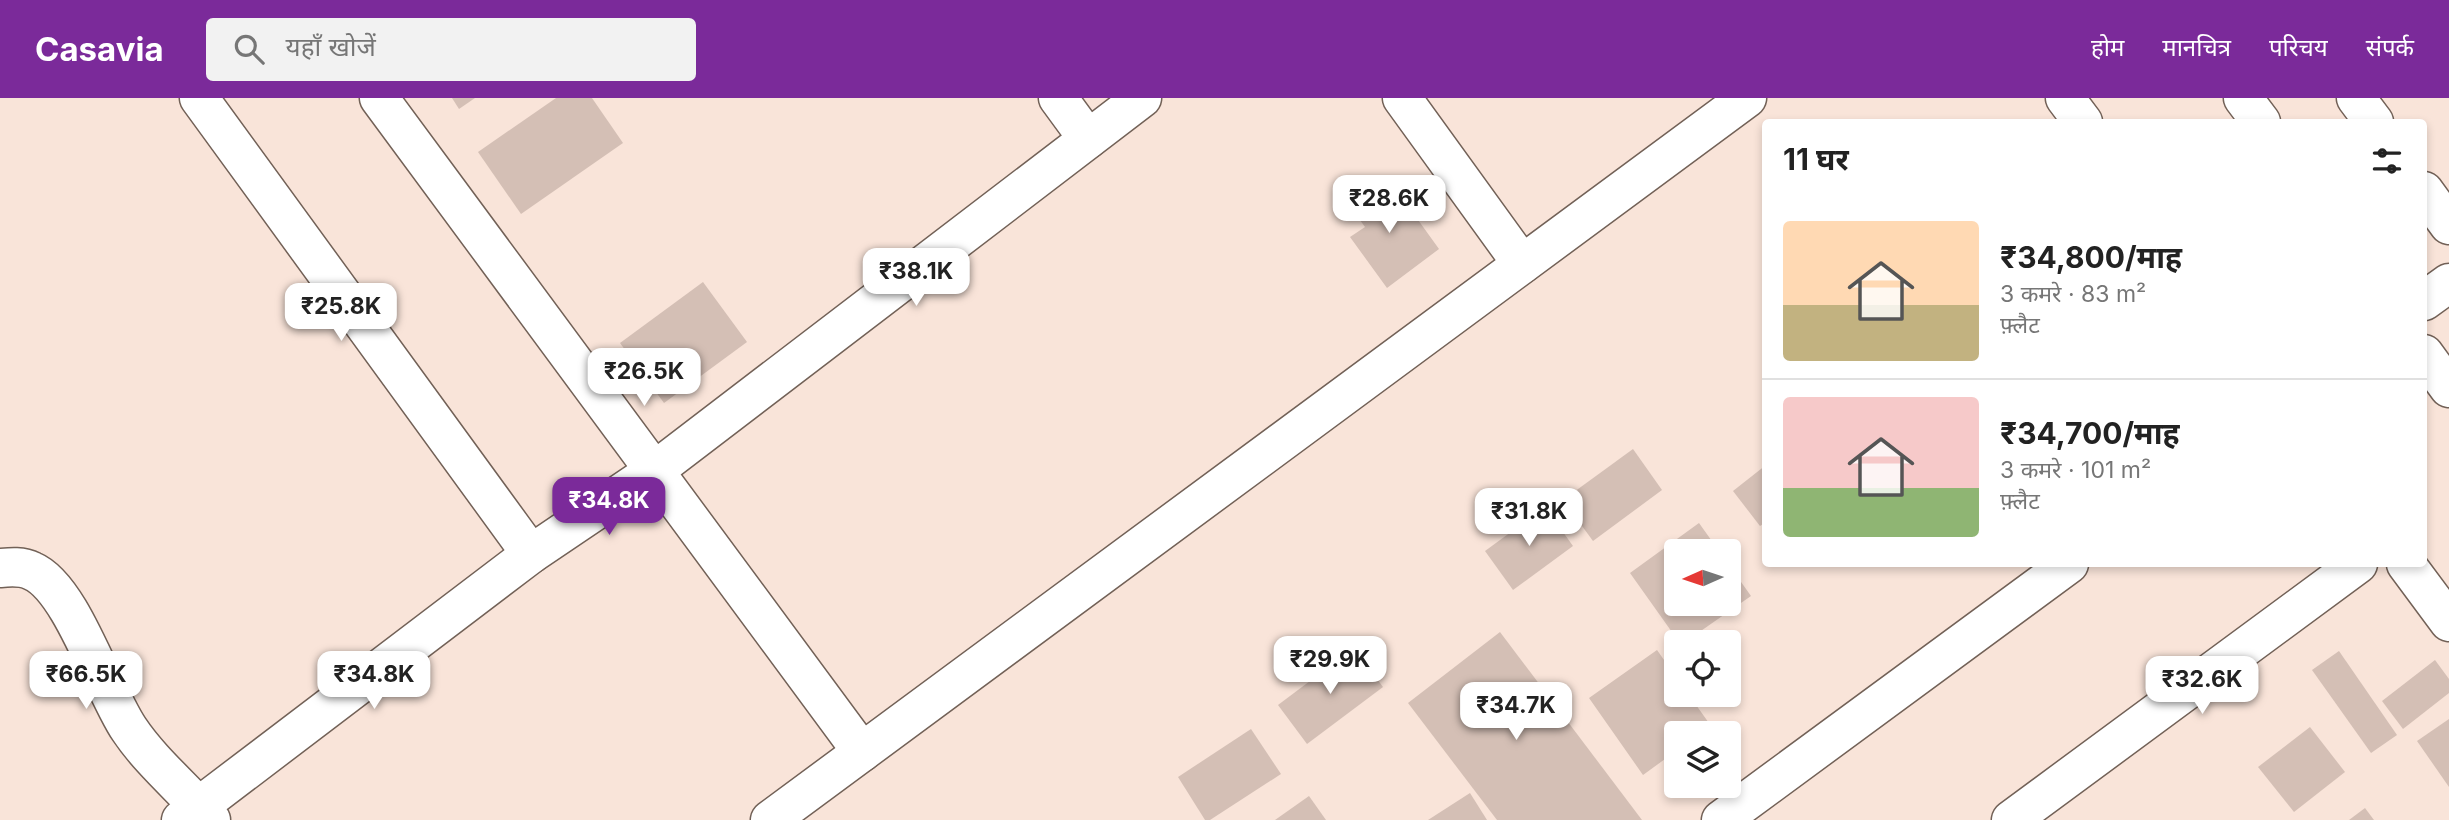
<!DOCTYPE html>
<html lang="hi">
<meta charset="utf-8">
<style>
body{margin:0;font-family:Inter,"Noto Sans Devanagari",sans-serif;background:#f2f2f2;color:#222;height:100vh;display:flex;flex-direction:column;font-size:26px;white-space:nowrap}
*{box-sizing:border-box;margin:0}
p{font-size:23px;color:#767676}
.icon{flex:none;width:38px;height:38px;fill:none;stroke:currentColor;stroke-width:2;stroke-linecap:round;stroke-linejoin:round}
.map{position:relative;flex:1;overflow:hidden}
.sheet{position:absolute;left:1762px;top:21px;width:665px;height:448px;display:flex;flex-direction:column;background:#fff;border-radius:7px;box-shadow:0 4px 10px #0003}
.sheet>*{flex:none}
.needle{width:46px;rotate:267deg}
.fabs{position:absolute;left:1664px;top:441px;display:grid;gap:14px}
.fabs a{display:grid;place-items:center;width:77px;height:77px;border-radius:7px;background:#fff;box-shadow:0 4px 10px #0003;font-size:35px}
.price{position:absolute;translate:-50% -60px;padding:0 16px;border-radius:14px;background:#fff;color:#222;font-size:23px;line-height:46px;filter:drop-shadow(0 2px 4px #0008)}
.price::after{content:'';position:absolute;left:50%;top:42px;width:21px;height:16px;margin-left:-10px;background:inherit;clip-path:polygon(0 0,100% 0,50% 100%)}
.price.current{background:#7b2a9a;color:#fff}
ul{padding:0;list-style:none}
li{display:flex;align-items:center;gap:21px;height:175px;padding:0 21px}
li+li{border-top:2px solid #e0e0e0}
li span{display:grid;place-items:center;flex:none;width:196px;height:140px;border-radius:7px;color:#555}
li>.icon{margin-inline-start:auto}
span .icon{width:84px;height:84px;fill:#fffc;stroke-width:1}
li b{font-size:30px}
h2{display:flex;justify-content:space-between;align-items:center;height:84px;padding:0 21px;font-size:30px}
header{display:flex;align-items:center;gap:42px;box-sizing:border-box;height:98px;padding:0 35px;background:#7b2a9a;color:#fff}
header strong{font-size:33px}
nav{display:flex;gap:38px;margin-inline-start:auto;font-size:24px}
.search{width:490px;height:63px;background:#f2f2f2;display:flex;align-items:center;gap:18px;box-sizing:border-box;padding:0 24px;border-radius:7px;color:#767676;font-size:26px}
.map>svg:first-child{display:block}
.building{fill:#d4bfb5}
.lines{fill:none;stroke-linecap:round;stroke-linejoin:round}
.minor-casing{stroke:#726157;stroke-width:41}
.tertiary-casing{stroke:#726157;stroke-width:41}
.minor{stroke:#fff;stroke-width:38}
.tertiary{stroke:#fff;stroke-width:38}
</style>
<header>
<strong>Casavia</strong>
<div class="search"><svg class="icon" aria-label="search" viewBox="0 0 24 24"><circle cx="10" cy="10" r="6"/><path d="M15 15l6 6"/></svg>यहाँ खोजें</div>
<nav><a>होम</a><a>मानचित्र</a><a>परिचय</a><a>संपर्क</a></nav>
</header>
<div class="map">
<svg width="2449" height="722" viewBox="0 0 2449 722">
<rect width="100%" height="100%" fill="#f9e4d9"/>
<g class="building">
<path d="M452,0H475L459,11Z"/>
<path d="M556,0H592L623,45L521,116L478,54Z"/>
<path d="M1377,82L1395,107L1403,101L1439,151L1387,190L1350,139L1365,129L1347,104Z"/>
<path d="M703,184L747,244L664,305L620,245Z"/>
<path d="M1633,351L1662,392L1593,443L1563,402Z"/>
<path d="M1766,367V424L1760,428L1733,393Z"/>
<path d="M1545,409L1573,448L1513,492L1485,453Z"/>
<path d="M1699,425L1719,453H1676V506H1729V467L1751,498L1685,544H1679L1630,475Z"/>
<path d="M1500,534L1642,722H1497L1408,605Z"/>
<path d="M1354,550L1383,589L1307,646L1278,607Z"/>
<path d="M1657,552L1676,579V597H1689L1711,628L1701,635H1676V653L1643,677L1589,600Z"/>
<path d="M2339,553L2397,637L2371,655L2312,572Z"/>
<path d="M2435,562L2449,581V595L2403,631L2382,603Z"/>
<path d="M2449,621V689L2417,643Z"/>
<path d="M2310,629L2345,674L2294,714L2258,669Z"/>
<path d="M1251,631L1281,676L1210,722H1205L1178,679Z"/>
<path d="M1470,695L1487,722H1428Z"/>
<path d="M1309,698L1326,722H1275Z"/>
<path d="M2365,710L2374,722H2349Z"/>
</g>
<g class="lines">
<defs>
<g id="minor">
<path d="M199,0L531,456"/>
<path d="M379,0L862,654"/>
<path d="M1058,0L1088,41"/>
<path d="M1402,0L1522,166"/>
<path d="M2065,0L2083,24"/>
<path d="M2243,0L2261,24"/>
<path d="M2424,203L2449,185"/>
<path d="M2424,256L2449,290"/>
<path d="M2406,466L2449,524"/>
<path d="M0,470C11,469 22,468 32,473C72,490 103,593 129,631C151,664 185,692 211,722"/>
<path d="M181,722L531,456L654,373L1142,0"/>
<path d="M770,722L1747,0"/>
<path d="M1721,722L2069,466"/>
<path d="M2011,722L2358,466"/>
</g>
<g id="tertiary">
<path d="M2356,0L2374,24"/>
<path d="M2424,93L2449,127"/>
</g>
</defs>
<use href="#minor" class="minor-casing"/>
<use href="#tertiary" class="tertiary-casing"/>
<use href="#minor" class="minor"/>
<use href="#tertiary" class="tertiary"/>
</g>
</svg>
<div class="fabs">
<a><svg class="needle" viewBox="-14 -14 28 28"><path d="M0-13l5 13h-10z" fill="#e53935"/><path d="M0 13l5-13h-10z" fill="#767676"/></svg></a>
<a><svg class="icon" aria-label="locate" viewBox="0 0 24 24"><circle cx="12" cy="12" r="6"/><path d="M12 2v4M12 18v4M2 12h4M18 12h4"/></svg></a>
<a><svg class="icon" aria-label="layers" viewBox="0 0 24 24"><path d="M12 4l9 5-9 5-9-5zM3 14l9 5 9-5"/></svg></a>
</div>
<b class="price" style="left:1389px;top:137px">₹28.6K</b>
<b class="price" style="left:916px;top:210px">₹38.1K</b>
<b class="price" style="left:341px;top:245px">₹25.8K</b>
<b class="price" style="left:644px;top:310px">₹26.5K</b>
<b class="price current" style="left:609px;top:439px">₹34.8K</b>
<b class="price" style="left:1529px;top:450px">₹31.8K</b>
<b class="price" style="left:1330px;top:598px">₹29.9K</b>
<b class="price" style="left:86px;top:613px">₹66.5K</b>
<b class="price" style="left:374px;top:613px">₹34.8K</b>
<b class="price" style="left:2202px;top:618px">₹32.6K</b>
<b class="price" style="left:1516px;top:644px">₹34.7K</b>
<section class="sheet">
<h2>11 घर<svg class="icon" aria-label="filters" viewBox="0 0 24 24"><path d="M4 7h16M4 17h16"/><circle cx="9" cy="7" r="2"/><circle cx="15" cy="17" r="2"/></svg></h2>
<ul>
<li><span style="background:linear-gradient(#ffd9b3 60%,#c2b280 0)"><svg class="icon" aria-label="home" viewBox="0 0 24 24"><path d="M3 11l9-7 9 7M6 9v11h12V9"/></svg></span><div><b>₹34,800/माह</b><p>3 कमरे · 83 m²</p><p>फ़्लैट</p></div></li>
<li><span style="background:linear-gradient(#f6c9c9 65%,#8fb573 0)"><svg class="icon" aria-label="home" viewBox="0 0 24 24"><path d="M3 11l9-7 9 7M6 9v11h12V9"/></svg></span><div><b>₹34,700/माह</b><p>3 कमरे · 101 m²</p><p>फ़्लैट</p></div></li>
</ul>
</section>
</div>
